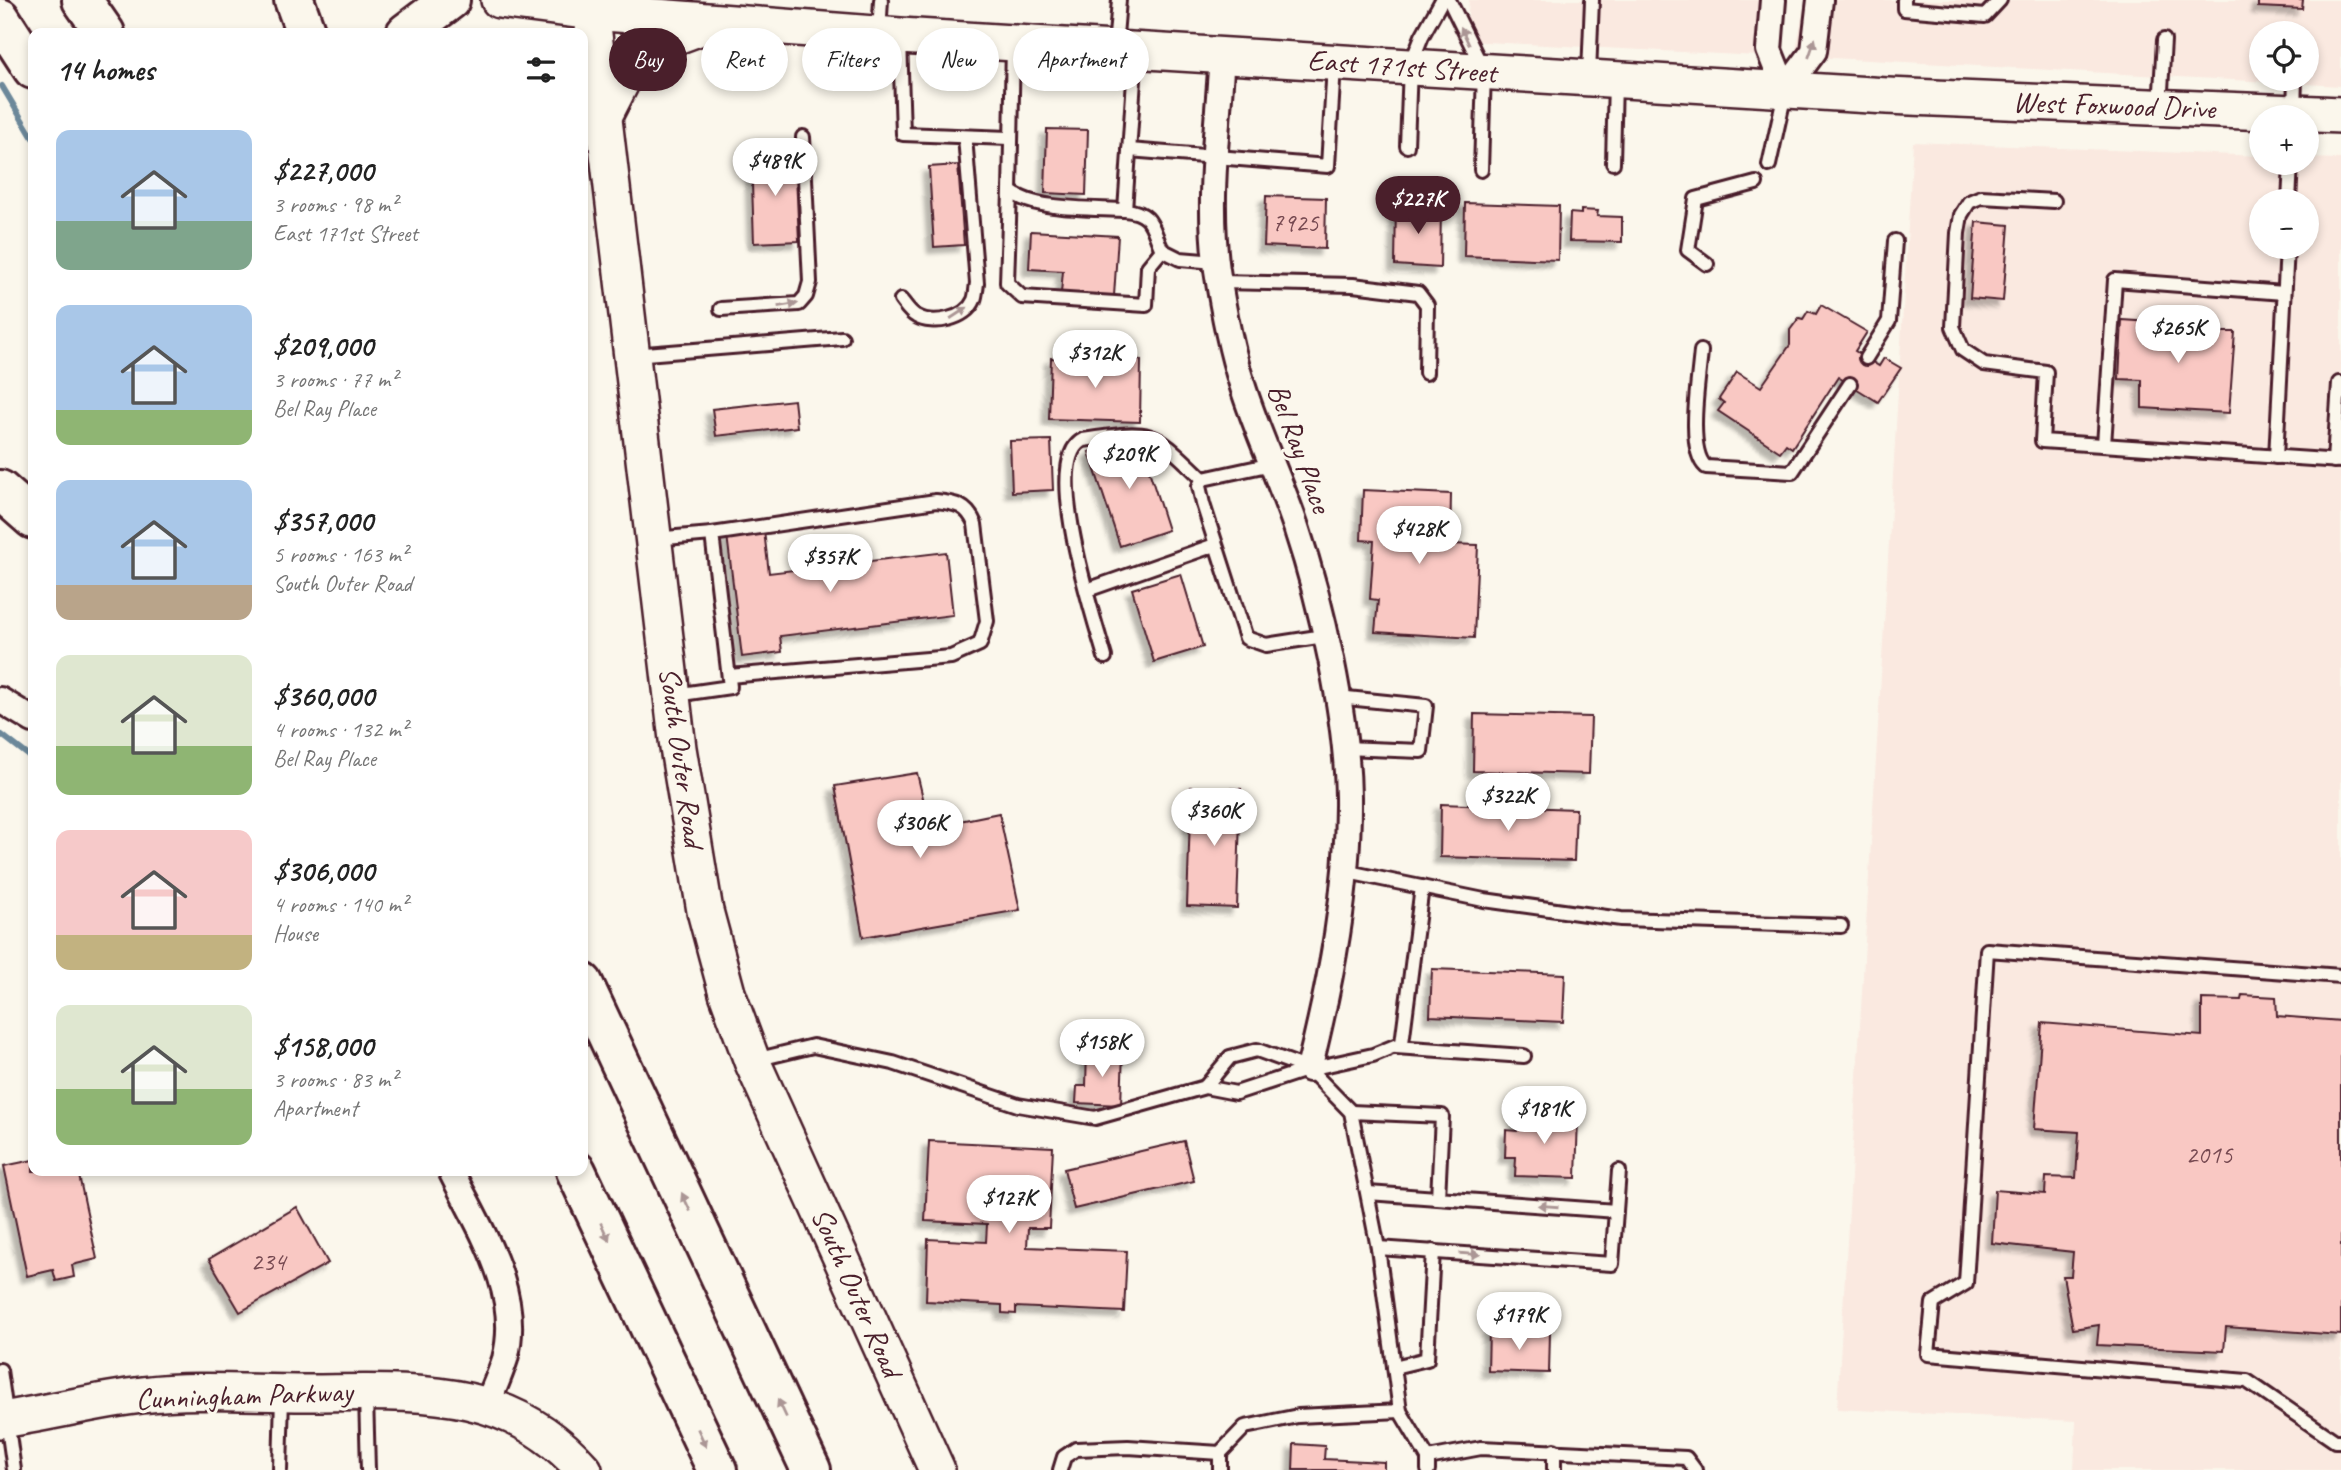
<!DOCTYPE html>
<meta charset="utf-8">
<style>
body{margin:0;font-family:Caveat,sans-serif;background:#f2f2f2;color:#222;height:100vh;display:flex;flex-direction:column;font-size:26px;white-space:nowrap}
*{box-sizing:border-box;margin:0}
p{font-size:23px;color:#767676}
.icon{flex:none;width:38px;height:38px;fill:none;stroke:currentColor;stroke-width:2;stroke-linecap:round;stroke-linejoin:round}
.map{position:relative;flex:1;overflow:hidden}
.drawer{position:absolute;left:28px;top:28px;width:560px;height:1148px;display:flex;flex-direction:column;background:#fff;border-radius:14px;box-shadow:0 4px 10px #0003}
.drawer>*{flex:none}
.guide{position:absolute;left:609px;top:28px;width:665px;height:63px;display:flex;gap:14px}
.fabs{position:absolute;left:2249px;top:21px;display:grid;gap:14px}
.fabs a{display:grid;place-items:center;width:70px;height:70px;border-radius:50%;background:#fff;box-shadow:0 4px 10px #0003;font-size:35px}
.price{position:absolute;translate:-50% -60px;padding:0 16px;border-radius:24px;background:#fff;color:#222;font-size:23px;line-height:46px;filter:drop-shadow(0 2px 4px #0008)}
.price::after{content:'';position:absolute;left:50%;top:42px;width:21px;height:16px;margin-left:-10px;background:inherit;clip-path:polygon(0 0,100% 0,50% 100%)}
.price.on{background:#4a1f2b;color:#fff}
ul{padding:0;list-style:none}
li{display:flex;align-items:center;gap:21px;height:175px;padding:0 28px}
li span{display:grid;place-items:center;flex:none;width:196px;height:140px;border-radius:14px;color:#555}
li>.icon{margin-inline-start:auto}
span .icon{width:84px;height:84px;fill:#fffc;stroke-width:1}
li b{font-size:30px}
h2{display:flex;justify-content:space-between;align-items:center;height:84px;padding:0 28px;font-size:30px}
.chip{padding:0 24px;border-radius:32px;background:#fff;box-shadow:0 4px 10px #0003;font-size:24px;line-height:63px}
.chip.on{background:#4a1f2b;color:#fff}
.map>svg:first-child{display:block}
.built{fill:#fae9e0;fill-rule:evenodd}
.lines{fill:none;stroke-linecap:round;stroke-linejoin:round}
.stream{stroke:#6c889a;stroke-width:6}
.building{fill:#f9c8c3;stroke:#4a1f2b;stroke-width:2;filter:url(#shadow)}
.lane-casing{stroke:#4a1f2b;stroke-width:18}
.street-casing{stroke:#4a1f2b;stroke-width:30}
.secondary-casing{stroke:#4a1f2b;stroke-width:40}
.highway-casing{stroke:#4a1f2b;stroke-width:44}
.lane{stroke:#fbf7ec;stroke-width:12}
.street{stroke:#fbf7ec;stroke-width:24}
.secondary{stroke:#fbf7ec;stroke-width:35}
.highway{stroke:#fbf7ec;stroke-width:38}
.oneway{fill:#ab9695}
.labels{text-anchor:middle;stroke-width:6;stroke-linejoin:round;paint-order:stroke}
.number-label{font-size:26px;fill:#764951}
.street-label{font-size:30px;fill:#4a1f2b;stroke:#fbf7ec}
</style>
<div class="map">
<svg width="2341" height="1470" viewBox="0 0 2341 1470">
<defs>
<filter id="shadow"><feDropShadow dx="-6" dy="6" stdDeviation="2" flood-color="#0004"/></filter>
</defs>
<rect width="100%" height="100%" fill="#fbf7ec"/>
<filter id="ink" filterUnits="userSpaceOnUse"><feTurbulence type="fractalNoise" baseFrequency=".0143" numOctaves="2"/><feDisplacementMap in="SourceGraphic" scale="14" xChannelSelector="R" yChannelSelector="G"/><feConvolveMatrix kernelMatrix="1 2 1 2 8 2 1 2 1" color-interpolation-filters="sRGB"/></filter>
<g filter="url(#ink)">
<g class="built">
<path d="M1469,0H1766L1759,56L1466,41Z"/>
<path d="M1805,0H2341V86L1795,56ZM2261,33H2306V79H2261Z"/>
<path d="M1913,142L2261,156V163H2306L2307,158L2341,159V1470H2074L2076,1421L1837,1409ZM2261,201H2306V247H2261Z"/>
</g>
<g class="lines">
<g class="stream">
<path d="M2,86L33,138"/>
<path d="M2,735L33,759"/>
</g>
</g>
<g class="building">
<path d="M2258,0H2303L2302,9L2258,7Z"/>
<path d="M1047,129L1088,130L1086,195L1045,193Z"/>
<path d="M795,153L799,241L754,243L751,154Z"/>
<path d="M958,165L964,245L934,247L929,167Z"/>
<path d="M1266,196L1326,198L1325,249L1264,246Z"/>
<path d="M1465,203L1559,206L1558,260L1464,256Z"/>
<path d="M1396,204L1441,208L1440,268L1395,265Z"/>
<path d="M1581,210L1598,211L1597,216L1622,217V242L1569,241L1570,213L1581,214Z"/>
<path d="M1976,222L2009,225L2003,301L1970,298Z"/>
<path d="M1031,231L1118,236L1114,296L1061,293L1063,271L1029,269Z"/>
<path d="M1821,305L1867,332L1855,351L1879,366L1884,358L1901,368L1878,402L1838,377L1792,448L1786,444L1780,452L1718,411L1724,403L1719,399L1737,372L1761,387L1790,345V330L1799,318L1803,319L1808,311L1816,314Z"/>
<path d="M2122,320L2196,325V328L2211,329V332H2235L2229,413L2142,408V380L2119,379Z"/>
<path d="M1051,358L1141,360L1140,422L1049,419Z"/>
<path d="M794,400L797,427L716,436L712,409Z"/>
<path d="M1138,436L1168,530L1120,546L1089,452Z"/>
<path d="M1051,440L1053,490L1012,492L1010,441Z"/>
<path d="M1363,490L1451,494L1450,544L1478,545L1474,638L1375,632L1378,600L1370,599L1374,541L1361,540Z"/>
<path d="M764,531L769,573L946,552L953,615L780,636L782,652L742,657L727,535Z"/>
<path d="M1181,574L1203,647L1154,662L1132,589Z"/>
<path d="M1474,714L1591,717L1589,774L1473,771Z"/>
<path d="M917,773L930,827L999,813L1020,910L863,937L835,786Z"/>
<path d="M1191,787L1241,789L1237,908L1187,906Z"/>
<path d="M1441,804L1576,809L1574,861L1440,857Z"/>
<path d="M1432,969L1565,974L1563,1022L1430,1016Z"/>
<path d="M2242,995L2276,997L2277,1016L2341,1021V1335L2226,1327L2224,1351L2097,1345L2099,1325L2073,1329L2063,1276H2071L2073,1252L1992,1243L1995,1190L2045,1194L2046,1177L2076,1178L2079,1132L2034,1129L2042,1023L2202,1036V999L2241,1000Z"/>
<path d="M1087,1050L1123,1052L1121,1105L1076,1103L1077,1086H1086Z"/>
<path d="M1518,1115L1578,1117L1576,1178L1515,1176L1516,1157H1505L1506,1130L1517,1131Z"/>
<path d="M929,1141L1053,1147L1049,1228H1028L1027,1247L1127,1251L1124,1312L1016,1307V1314L1002,1313V1305L926,1301L928,1239L986,1242L987,1224L925,1221Z"/>
<path d="M1184,1141L1194,1181L1074,1209L1064,1169Z"/>
<path d="M33,1160V1171H78L97,1259L72,1265L74,1277L56,1281L53,1270L27,1276L4,1166Z"/>
<path d="M297,1207L328,1263L240,1312L209,1259Z"/>
<path d="M1489,1330L1550,1332L1549,1373L1488,1371Z"/>
<path d="M1294,1444L1325,1446L1324,1459L1384,1462V1470H1293Z"/>
</g>
<g class="lines">
<defs>
<g id="lane">
<path d="M1449,0L1484,71L1481,170"/>
<path d="M1904,0V9L1985,16L2000,0"/>
<path d="M879,33L881,0"/>
<path d="M900,39L903,134L1009,138"/>
<path d="M1013,46L1010,191C1034,211 1093,208 1125,210L1136,51"/>
<path d="M1115,48L1119,0"/>
<path d="M1589,74L1592,0"/>
<path d="M2160,107L2164,40"/>
<path d="M2294,110L2295,79"/>
<path d="M1407,146L1410,66L1422,36L1442,0"/>
<path d="M1129,150L1328,166L1334,65"/>
<path d="M1613,163L1615,80"/>
<path d="M1769,165L1785,93"/>
<path d="M1010,191L1007,283L1022,297L1146,305L1148,267L1162,250"/>
<path d="M2054,201L1981,197L1969,202L1961,215L1958,233L1953,327L1963,350L1984,364L2046,372L2042,441L2341,461"/>
<path d="M2289,201L2291,163"/>
<path d="M1125,210C1154,213 1151,227 1162,250L1180,259L1216,262"/>
<path d="M1707,264L1688,250L1696,199L1756,183"/>
<path d="M1219,282L1353,285L1418,293L1427,305L1426,373"/>
<path d="M901,300C905,305 910,313 916,316C933,326 966,319 974,300C976,295 976,289 977,283L965,137"/>
<path d="M721,309L799,304L806,296L810,282L803,137"/>
<path d="M1701,351C1699,378 1686,450 1706,467L1792,472L1850,384"/>
<path d="M633,355L842,338"/>
<path d="M1866,358L1889,321L1895,241"/>
<path d="M2104,445L2115,280L2284,293"/>
<path d="M2276,457L2287,247"/>
<path d="M2334,461L2339,383"/>
<path d="M1272,464L1203,479L1199,486L1203,504L1246,638L1266,645L1324,636"/>
<path d="M712,534L936,501C956,503 967,505 975,524L987,621L980,644L951,657L729,676"/>
<path d="M654,539L712,534L730,687L675,695"/>
<path d="M1087,590L1215,545"/>
<path d="M1105,657C1095,621 1041,460 1083,440C1155,429 1152,430 1203,479"/>
<path d="M1337,697L1426,706L1421,751L1344,748"/>
<path d="M1343,871L1484,900L1621,919L1841,926"/>
<path d="M2341,976L1987,950L1966,1283L1933,1303L1928,1354L2247,1381L2335,1441H2341"/>
<path d="M1396,1047L1524,1056"/>
<path d="M755,1060L813,1046L893,1063L1018,1105L1095,1118L1205,1087L1236,1093L1309,1069L1373,1055L1402,1043L1422,887"/>
<path d="M1205,1087L1230,1057L1257,1050L1309,1069L1351,1112L1378,1248L1400,1411L1298,1416L1245,1427L1220,1453V1470"/>
<path d="M1351,1112L1442,1116L1438,1198"/>
<path d="M1368,1193L1616,1211"/>
<path d="M1378,1248L1612,1264L1619,1171"/>
<path d="M1394,1367L1427,1359L1433,1251"/>
<path d="M0,1370L14,1470"/>
<path d="M366,1396L368,1470"/>
<path d="M1400,1411L1428,1458V1470"/>
<path d="M1428,1458L1481,1448L1686,1458L1695,1470"/>
<path d="M280,1470L282,1396"/>
<path d="M1060,1470L1064,1457L1076,1449L1128,1447L1220,1453"/>
<path d="M1554,1470V1450"/>
</g>
<g id="street">
<path d="M1773,0L1769,50L1785,90"/>
<path d="M1222,54C1218,126 1207,198 1217,270C1223,309 1230,347 1242,384C1257,433 1280,479 1296,527C1322,605 1347,716 1348,797C1349,888 1331,981 1309,1069"/>
<path d="M1785,90L1814,51L1820,0"/>
<path d="M0,700L33,720"/>
<path d="M451,1171C479,1228 523,1293 505,1359C500,1375 493,1390 487,1405"/>
</g>
<g id="secondary">
<path d="M499,0L592,12L900,36L1887,96L2341,115"/>
<path d="M590,0L678,748L705,911L727,993L752,1061L937,1470"/>
<path d="M604,116L627,71L663,41L706,25"/>
<path d="M0,1420C48,1413 94,1401 142,1395C200,1388 260,1394 318,1393C420,1392 510,1386 584,1470"/>
</g>
<g id="highway">
<path d="M82,0L105,33"/>
<path d="M294,0L306,33"/>
<path d="M0,18L33,69"/>
<path d="M406,33L450,0"/>
<path d="M0,490L33,519"/>
<path d="M583,983L811,1470"/>
<path d="M576,1171L717,1470"/>
</g>
</defs>
<use href="#lane" class="lane-casing"/>
<use href="#street" class="street-casing"/>
<use href="#secondary" class="secondary-casing"/>
<use href="#highway" class="highway-casing"/>
<use href="#lane" class="lane"/>
<use href="#street" class="street"/>
<use href="#secondary" class="secondary"/>
<use href="#highway" class="highway"/>
</g>
<defs><path id="oneway-solid" d="M-6-.8H1V-3.2L6.5 0L1 3.2V.8H-6Z" transform="scale(1.75)"/></defs>
<g class="oneway">
<use href="#oneway-solid" transform="translate(1465 36) rotate(-115)"/>
<use href="#oneway-solid" transform="translate(1812 48) rotate(-71)"/>
<use href="#oneway-solid" transform="translate(788 305) rotate(-9)"/>
<use href="#oneway-solid" transform="translate(959 313) rotate(-33)"/>
<use href="#oneway-solid" transform="translate(686 1202) rotate(-115)"/>
<use href="#oneway-solid" transform="translate(1548 1206) rotate(-176)"/>
<use href="#oneway-solid" transform="translate(605 1232) rotate(65)"/>
<use href="#oneway-solid" transform="translate(1470 1254) rotate(4)"/>
<use href="#oneway-solid" transform="translate(782 1408) rotate(-115)"/>
<use href="#oneway-solid" transform="translate(702 1438) rotate(65)"/>
</g>
</g>
<g class="labels">
<g class="number-label">
<text x="1295" y="231">7925</text>
<text x="2209" y="1163">2015</text>
<text x="268" y="1270">234</text>
</g>
<g class="street-label">
<text transform="translate(1402 66) rotate(4)" y="10">East 171st Street</text>
<text transform="translate(2114 105) rotate(2)" y="10">West Foxwood Drive</text>
<text transform="translate(1300 448) rotate(70)" y="10">Bel Ray Place</text>
<text transform="translate(682 757) rotate(82)" y="10">South Outer Road</text>
<text transform="translate(857 1292) rotate(66)" y="10">South Outer Road</text>
<text transform="translate(244 1395) rotate(-2)" y="10">Cunningham Parkway</text>
</g>
</g>
</svg>
<div class="fabs">
<a><svg class="icon" aria-label="locate" viewBox="0 0 24 24"><circle cx="12" cy="12" r="6"/><path d="M12 2v4M12 18v4M2 12h4M18 12h4"/></svg></a>
<a>+</a>
<a>−</a>
</div>
<b class="price" style="left:775px;top:198px">$489K</b>
<b class="price on" style="left:1418px;top:236px">$227K</b>
<b class="price" style="left:2178px;top:365px">$265K</b>
<b class="price" style="left:1095px;top:390px">$312K</b>
<b class="price" style="left:1129px;top:491px">$209K</b>
<b class="price" style="left:1419px;top:566px">$428K</b>
<b class="price" style="left:830px;top:594px">$357K</b>
<b class="price" style="left:1508px;top:833px">$322K</b>
<b class="price" style="left:1214px;top:848px">$360K</b>
<b class="price" style="left:920px;top:860px">$306K</b>
<b class="price" style="left:1102px;top:1079px">$158K</b>
<b class="price" style="left:1544px;top:1146px">$181K</b>
<b class="price" style="left:1009px;top:1235px">$127K</b>
<b class="price" style="left:1519px;top:1352px">$179K</b>
<div class="guide">
<a class="chip on">Buy</a>
<a class="chip">Rent</a>
<a class="chip">Filters</a>
<a class="chip">New</a>
<a class="chip">Apartment</a>
</div>
<section class="drawer">
<h2>14 homes<svg class="icon" aria-label="filters" viewBox="0 0 24 24"><path d="M4 7h16M4 17h16"/><circle cx="9" cy="7" r="2"/><circle cx="15" cy="17" r="2"/></svg></h2>
<ul>
<li><span style="background:linear-gradient(#a9c7e8 65%,#7fa58c 0)"><svg class="icon" aria-label="home" viewBox="0 0 24 24"><path d="M3 11l9-7 9 7M6 9v11h12V9"/></svg></span><div><b>$227,000</b><p>3 rooms · 98 m²</p><p>East 171st Street</p></div></li>
<li><span style="background:linear-gradient(#a9c7e8 75%,#8fb573 0)"><svg class="icon" aria-label="home" viewBox="0 0 24 24"><path d="M3 11l9-7 9 7M6 9v11h12V9"/></svg></span><div><b>$209,000</b><p>3 rooms · 77 m²</p><p>Bel Ray Place</p></div></li>
<li><span style="background:linear-gradient(#a9c7e8 75%,#b9a48a 0)"><svg class="icon" aria-label="home" viewBox="0 0 24 24"><path d="M3 11l9-7 9 7M6 9v11h12V9"/></svg></span><div><b>$357,000</b><p>5 rooms · 163 m²</p><p>South Outer Road</p></div></li>
<li><span style="background:linear-gradient(#dfe7d0 65%,#8fb573 0)"><svg class="icon" aria-label="home" viewBox="0 0 24 24"><path d="M3 11l9-7 9 7M6 9v11h12V9"/></svg></span><div><b>$360,000</b><p>4 rooms · 132 m²</p><p>Bel Ray Place</p></div></li>
<li><span style="background:linear-gradient(#f6c9c9 75%,#c2b280 0)"><svg class="icon" aria-label="home" viewBox="0 0 24 24"><path d="M3 11l9-7 9 7M6 9v11h12V9"/></svg></span><div><b>$306,000</b><p>4 rooms · 140 m²</p><p>House</p></div></li>
<li><span style="background:linear-gradient(#dfe7d0 60%,#8fb573 0)"><svg class="icon" aria-label="home" viewBox="0 0 24 24"><path d="M3 11l9-7 9 7M6 9v11h12V9"/></svg></span><div><b>$158,000</b><p>3 rooms · 83 m²</p><p>Apartment</p></div></li>
</ul>
</section>
</div>
